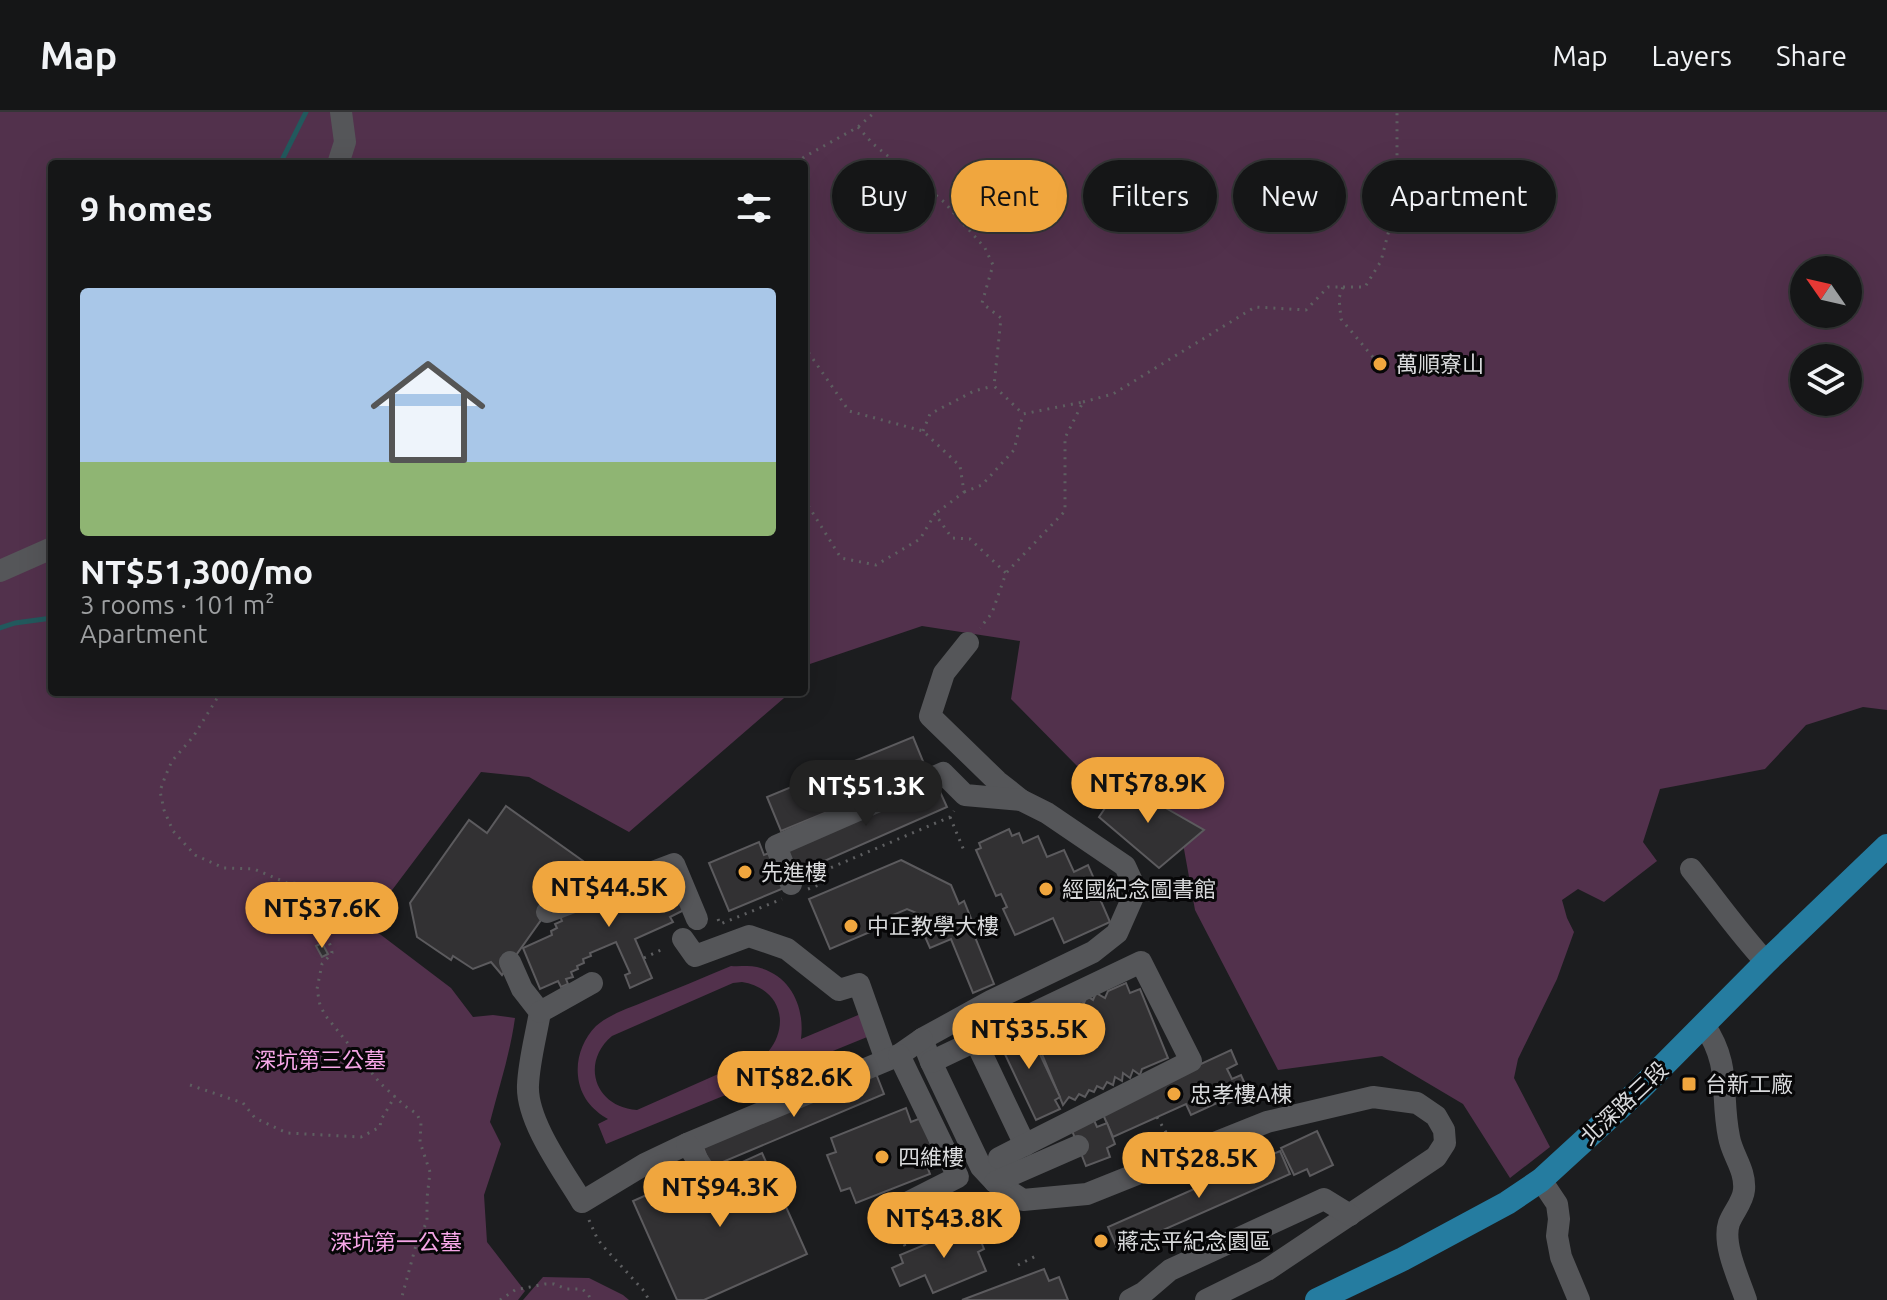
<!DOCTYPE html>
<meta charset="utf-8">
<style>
body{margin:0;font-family:Ubuntu,"Noto Sans TC",sans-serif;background:#1e1f20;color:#f1f3f6;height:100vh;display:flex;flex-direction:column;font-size:30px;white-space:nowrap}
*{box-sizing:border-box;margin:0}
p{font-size:26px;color:#9d9fa1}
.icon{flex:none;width:44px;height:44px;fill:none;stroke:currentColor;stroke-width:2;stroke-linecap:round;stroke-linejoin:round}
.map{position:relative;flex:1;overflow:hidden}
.side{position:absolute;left:48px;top:48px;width:760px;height:536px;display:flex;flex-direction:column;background:#151617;border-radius:8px;box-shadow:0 8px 32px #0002,0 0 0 2px #343536}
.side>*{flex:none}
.banner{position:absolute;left:832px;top:48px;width:760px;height:72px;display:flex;gap:16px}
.needle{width:52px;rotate:304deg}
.tools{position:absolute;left:1790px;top:144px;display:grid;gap:16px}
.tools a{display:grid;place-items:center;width:72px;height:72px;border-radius:50%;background:#151617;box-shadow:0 8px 32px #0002,0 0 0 2px #343536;font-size:40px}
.price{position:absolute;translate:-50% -68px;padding:0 18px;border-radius:28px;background:#f0a63e;color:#111;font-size:26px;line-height:52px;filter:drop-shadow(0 2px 4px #0008)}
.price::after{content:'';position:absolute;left:50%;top:48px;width:24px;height:18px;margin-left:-12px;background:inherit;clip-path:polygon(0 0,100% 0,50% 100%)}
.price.on{background:#222;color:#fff}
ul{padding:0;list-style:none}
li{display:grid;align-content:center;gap:16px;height:424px;padding:0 32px}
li+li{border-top:2px solid #343536}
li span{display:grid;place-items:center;height:248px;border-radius:8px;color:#555}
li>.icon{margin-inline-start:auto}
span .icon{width:144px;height:144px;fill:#fffc;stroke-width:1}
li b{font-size:34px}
h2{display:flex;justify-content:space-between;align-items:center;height:96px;padding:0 32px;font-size:34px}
.chip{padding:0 28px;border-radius:36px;background:#151617;box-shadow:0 8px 32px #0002,0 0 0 2px #343536;font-size:28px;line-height:72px}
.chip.on{background:#f0a63e;color:#111}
header{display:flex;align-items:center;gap:48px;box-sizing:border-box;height:112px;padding:0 40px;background:#151617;border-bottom:2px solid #343536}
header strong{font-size:38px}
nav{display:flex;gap:44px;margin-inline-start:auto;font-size:28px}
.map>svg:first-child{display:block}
.green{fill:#52314c;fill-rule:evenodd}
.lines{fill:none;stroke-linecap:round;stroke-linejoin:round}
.stream{stroke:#22595d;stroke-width:5}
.building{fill:#323133;stroke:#5c5b5e;stroke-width:2}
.path{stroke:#5e5f61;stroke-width:3;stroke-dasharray:2 6;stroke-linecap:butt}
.minor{stroke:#555659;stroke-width:22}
.major{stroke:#257ca0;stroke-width:24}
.poi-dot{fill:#f0a63e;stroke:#070708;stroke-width:3}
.labels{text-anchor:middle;stroke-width:6;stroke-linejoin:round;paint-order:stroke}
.poi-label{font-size:22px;fill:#d9dadc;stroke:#070708;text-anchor:start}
.park-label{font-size:22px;fill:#f6a6e7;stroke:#070708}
.street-label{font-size:22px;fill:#d9dadc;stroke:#070708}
</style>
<header>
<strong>Map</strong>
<nav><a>Map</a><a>Layers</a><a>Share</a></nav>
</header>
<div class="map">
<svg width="1887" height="1188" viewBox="0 0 1887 1188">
<rect width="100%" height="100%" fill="#1c1d1f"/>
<g class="green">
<path d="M0,0H1887V598L1863,595L1806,613L1765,657L1660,677L1643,730L1657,749L1604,790L1578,777L1562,788L1567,806L1574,820L1557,867L1518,947L1514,966L1550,1035L1510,1066L1463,992L1382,944L1278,958L1195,798L1180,715L1079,656L1011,587L1020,529L922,514L804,554V52H52V580H791L629,720L529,665L481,660L368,810L360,807L451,876L473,905L493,903L515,906C510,942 499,975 490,1010L501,1032L484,1083L487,1130L525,1179L518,1188H0ZM1804,158H1848V202H1804ZM1804,246H1848V290H1804Z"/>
<path d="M731,854C739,855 748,853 757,855C791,863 805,895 801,927L863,901L872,923L606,1032L598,1012L608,1007C592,998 580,984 578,964C576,946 583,927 596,914C610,902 629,896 646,889C674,878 702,866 731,854ZM742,870C780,876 791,912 768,940L637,998C595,995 580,951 612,924L733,871Z"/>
<path d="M543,1165L589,1166L623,1183L629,1188H523Z"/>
</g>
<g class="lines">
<g class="stream">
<path d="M280,52L306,0"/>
<path d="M0,516L15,511L52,506"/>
</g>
</g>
<g class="building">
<path d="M913,625L927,659L781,719L767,685Z"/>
<path d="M936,671L947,695L795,762L784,738Z"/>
<path d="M1122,671L1204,718L1159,756L1099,705Z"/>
<path d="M506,694L583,749L502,863L491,850L473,857L453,844L451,848L417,825L410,791L469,708L487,721Z"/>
<path d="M1009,717L1012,724L1019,721L1023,731L1038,724L1047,745L1064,738L1074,760L1088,753L1102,785L1100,787L1110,810L1064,831L1053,806L1015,823L1003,797L1007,795L1001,782L996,784L976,738L981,736L979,731Z"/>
<path d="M759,730L764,743L769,741L784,776L729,799L709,751Z"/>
<path d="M901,748L951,773L959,792L964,789L974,814L971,815L994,872L973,881L951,827L930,836L923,820L929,817L924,804L907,797L893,803L896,809L830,837L809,787Z"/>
<path d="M672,754L690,795L670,805L673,810L635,827L652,866L630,876L625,863L630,861L616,830L590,841L591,844L583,847L584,851L577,854L578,857L571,860L573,865L566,867L568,872L561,875L558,869L540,877L523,836L552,823L551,819L557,816L555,812L562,809L560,804Z"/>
<path d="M322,831L328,842L322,845L316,834Z"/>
<path d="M1126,871L1130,881L1140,877L1168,946L1142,957L1140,963L1133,958L1130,966L1123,961L1122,969L1115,965L1113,973L1107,970L1103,977L1097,974L1094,980L1089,978L1085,985L1079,982L1075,988L1069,985L1063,993L1029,911L1037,912L1040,906L1048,907L1052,898L1078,887L1084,891L1087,884L1093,888L1096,881L1105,886L1108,879Z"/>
<path d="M1017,910L1024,924L1030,921L1060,985L1055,988L1060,997L1036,1008L995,921Z"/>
<path d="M1231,938L1237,952L1227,957L1232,967L1241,963L1249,981L1227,992L1220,977L1212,981L1217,991L1191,1003L1186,992L1113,1025L1101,998Z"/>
<path d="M875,959L884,982L711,1055L702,1033Z"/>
<path d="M906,996L911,1010L921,1006L937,1048L926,1052L930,1062L856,1091L850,1076L841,1079L827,1043L836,1040L831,1026Z"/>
<path d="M1093,1006L1097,1015L1107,1011L1115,1032L1107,1036L1110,1045L1086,1054L1071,1016Z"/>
<path d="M1317,1019L1333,1053L1310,1064L1307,1057L1294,1063L1281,1036Z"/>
<path d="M1280,1039L1290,1062L1118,1138L1108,1115Z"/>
<path d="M762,1041L807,1142L704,1188H677L633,1089L700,1059L703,1068Z"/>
<path d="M974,1112L984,1137L978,1140L986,1159L933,1181L925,1163L900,1174L892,1156L903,1151L900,1143Z"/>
<path d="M1044,1157L1049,1169L1059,1165L1068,1188H962Z"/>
</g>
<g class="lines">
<g class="path">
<path d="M858,15L872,31L944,90L985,136L993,153L982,191L1001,206L994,274L1023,302L1083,290L1065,326V399L1006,461"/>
<path d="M797,52L804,45L858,15L875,0"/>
<path d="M1343,175H1365L1381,149L1389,118L1397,76V0"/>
<path d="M804,234L849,299L923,319L960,354L964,380L935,402"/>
<path d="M1083,290L1113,282L1255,195L1306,198L1328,175H1343L1339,186L1341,207L1377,250"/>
<path d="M923,319L930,302L974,279L993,274"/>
<path d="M964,380L982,373L1014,338L1023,302"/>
<path d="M804,387L841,446L876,453L920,427L935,402L952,426L970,427L1006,461L992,501L980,516"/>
<path d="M221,580L193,625L172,649L165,665L160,679L164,698L173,719L195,743L224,756L254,757L287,771L310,772C312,785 313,799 318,811C323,822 331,829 332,841L322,852L317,877L320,893L325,903L380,971L405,994L417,1002L421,1011L420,1030L430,1060L427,1086V1110L418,1126L401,1188"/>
<path d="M950,705L965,741"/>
<path d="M809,765L950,705L954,699"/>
<path d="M808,777L824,771L819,761"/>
<path d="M718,807L720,812L782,787"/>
<path d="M644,846L665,836"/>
<path d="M190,973L243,991L255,1006L287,1021L361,1025L380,1015L381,1008L395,984"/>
<path d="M1157,1005L1171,1029"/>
<path d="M589,1108L597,1126L602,1133L644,1179L649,1188"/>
<path d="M897,1118L908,1140"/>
<path d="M1018,1153L1038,1143"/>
<path d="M500,1188L515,1178L545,1172H554L566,1177H582L588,1182L591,1188"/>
</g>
<g class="minor">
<path d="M338,52L345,30L341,0"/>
<path d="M0,459L52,436"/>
<path d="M968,531L944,561L930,604L997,669L1021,688"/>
<path d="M1691,757C1716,788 1739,821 1766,850"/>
<path d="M791,772L776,734L943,661L965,683L1021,688L1047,701L1125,754L1136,778L1117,821L1093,840L991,889L922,927L931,950L981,1055L995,1070L1023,1088L1087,1082L1267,1010L1373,985L1417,991L1436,1004L1444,1018L1445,1031L1436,1045L1267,1158L1206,1188"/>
<path d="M547,800L674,752L697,807"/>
<path d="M683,827L695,844L749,824L787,837L839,878L859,872L886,948"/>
<path d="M510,850L522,877L540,900C536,924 529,949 528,973C526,1009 564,1060 582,1090L645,1052L687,1032L899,943L922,927"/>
<path d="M540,900L592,871"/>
<path d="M1704,913C1732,954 1720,981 1729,1025C1732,1043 1746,1058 1744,1078C1743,1090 1733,1100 1729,1111C1722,1132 1739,1167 1746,1188"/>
<path d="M976,930L1025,1033"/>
<path d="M931,950L1141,850L1191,949L999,1046"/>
<path d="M687,1032L706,1061"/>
<path d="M1541,1068L1557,1092L1559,1107L1557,1124L1561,1145L1579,1188"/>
<path d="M995,1070L1078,1034"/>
<path d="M889,1100L958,1065L899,943"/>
<path d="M1130,1188L1143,1181L1170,1158L1324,1087L1350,1103"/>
</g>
<path class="major" d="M1317,1188L1403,1147L1507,1091L1541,1068L1637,980L1766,850L1887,734"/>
</g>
<g class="poi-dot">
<circle cx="1380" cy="252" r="8"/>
<circle cx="745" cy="760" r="8"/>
<circle cx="1046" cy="777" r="8"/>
<circle cx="851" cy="814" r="8"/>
<rect x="1681" y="964" width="16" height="16" rx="4"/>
<circle cx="1174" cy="982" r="8"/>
<circle cx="882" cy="1045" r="8"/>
<circle cx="1101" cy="1129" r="8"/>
</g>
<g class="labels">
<g class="poi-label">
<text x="1396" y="260">萬順寮山</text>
<text x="761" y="768">先進樓</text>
<text x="1062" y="785">經國紀念圖書館</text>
<text x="867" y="822">中正教學大樓</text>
<text x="1705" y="980">台新工廠</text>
<text x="1190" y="990">忠孝樓A棟</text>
<text x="898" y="1053">四維樓</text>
<text x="1117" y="1137">蔣志平紀念園區</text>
</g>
<g class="park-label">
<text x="320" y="956">深坑第三公墓</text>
<text x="396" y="1138">深坑第一公墓</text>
</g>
<g class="street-label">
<text transform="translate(1624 991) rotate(-43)" y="8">北深路三段</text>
</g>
</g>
</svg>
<div class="tools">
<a><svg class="needle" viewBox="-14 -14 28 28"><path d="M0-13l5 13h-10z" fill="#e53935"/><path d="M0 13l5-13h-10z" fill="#9d9fa1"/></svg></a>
<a><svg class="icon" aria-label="layers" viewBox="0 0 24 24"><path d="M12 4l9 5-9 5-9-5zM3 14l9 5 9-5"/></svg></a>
</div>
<b class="price" style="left:1148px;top:713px">NT$78.9K</b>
<b class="price on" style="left:866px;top:716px">NT$51.3K</b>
<b class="price" style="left:609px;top:817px">NT$44.5K</b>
<b class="price" style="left:322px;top:838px">NT$37.6K</b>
<b class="price" style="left:1029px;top:959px">NT$35.5K</b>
<b class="price" style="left:794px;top:1007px">NT$82.6K</b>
<b class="price" style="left:1199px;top:1088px">NT$28.5K</b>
<b class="price" style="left:720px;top:1117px">NT$94.3K</b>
<b class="price" style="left:944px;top:1148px">NT$43.8K</b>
<div class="banner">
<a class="chip">Buy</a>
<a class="chip on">Rent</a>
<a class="chip">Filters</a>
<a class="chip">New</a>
<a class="chip">Apartment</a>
</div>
<section class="side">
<h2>9 homes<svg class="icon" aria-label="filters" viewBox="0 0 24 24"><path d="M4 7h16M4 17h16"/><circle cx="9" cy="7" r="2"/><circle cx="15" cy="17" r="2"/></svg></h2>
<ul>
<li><span style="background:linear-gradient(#a9c7e8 70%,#8fb573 0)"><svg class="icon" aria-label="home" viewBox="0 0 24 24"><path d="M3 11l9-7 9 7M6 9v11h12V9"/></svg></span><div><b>NT$51,300/mo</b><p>3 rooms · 101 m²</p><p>Apartment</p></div></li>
</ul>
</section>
</div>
